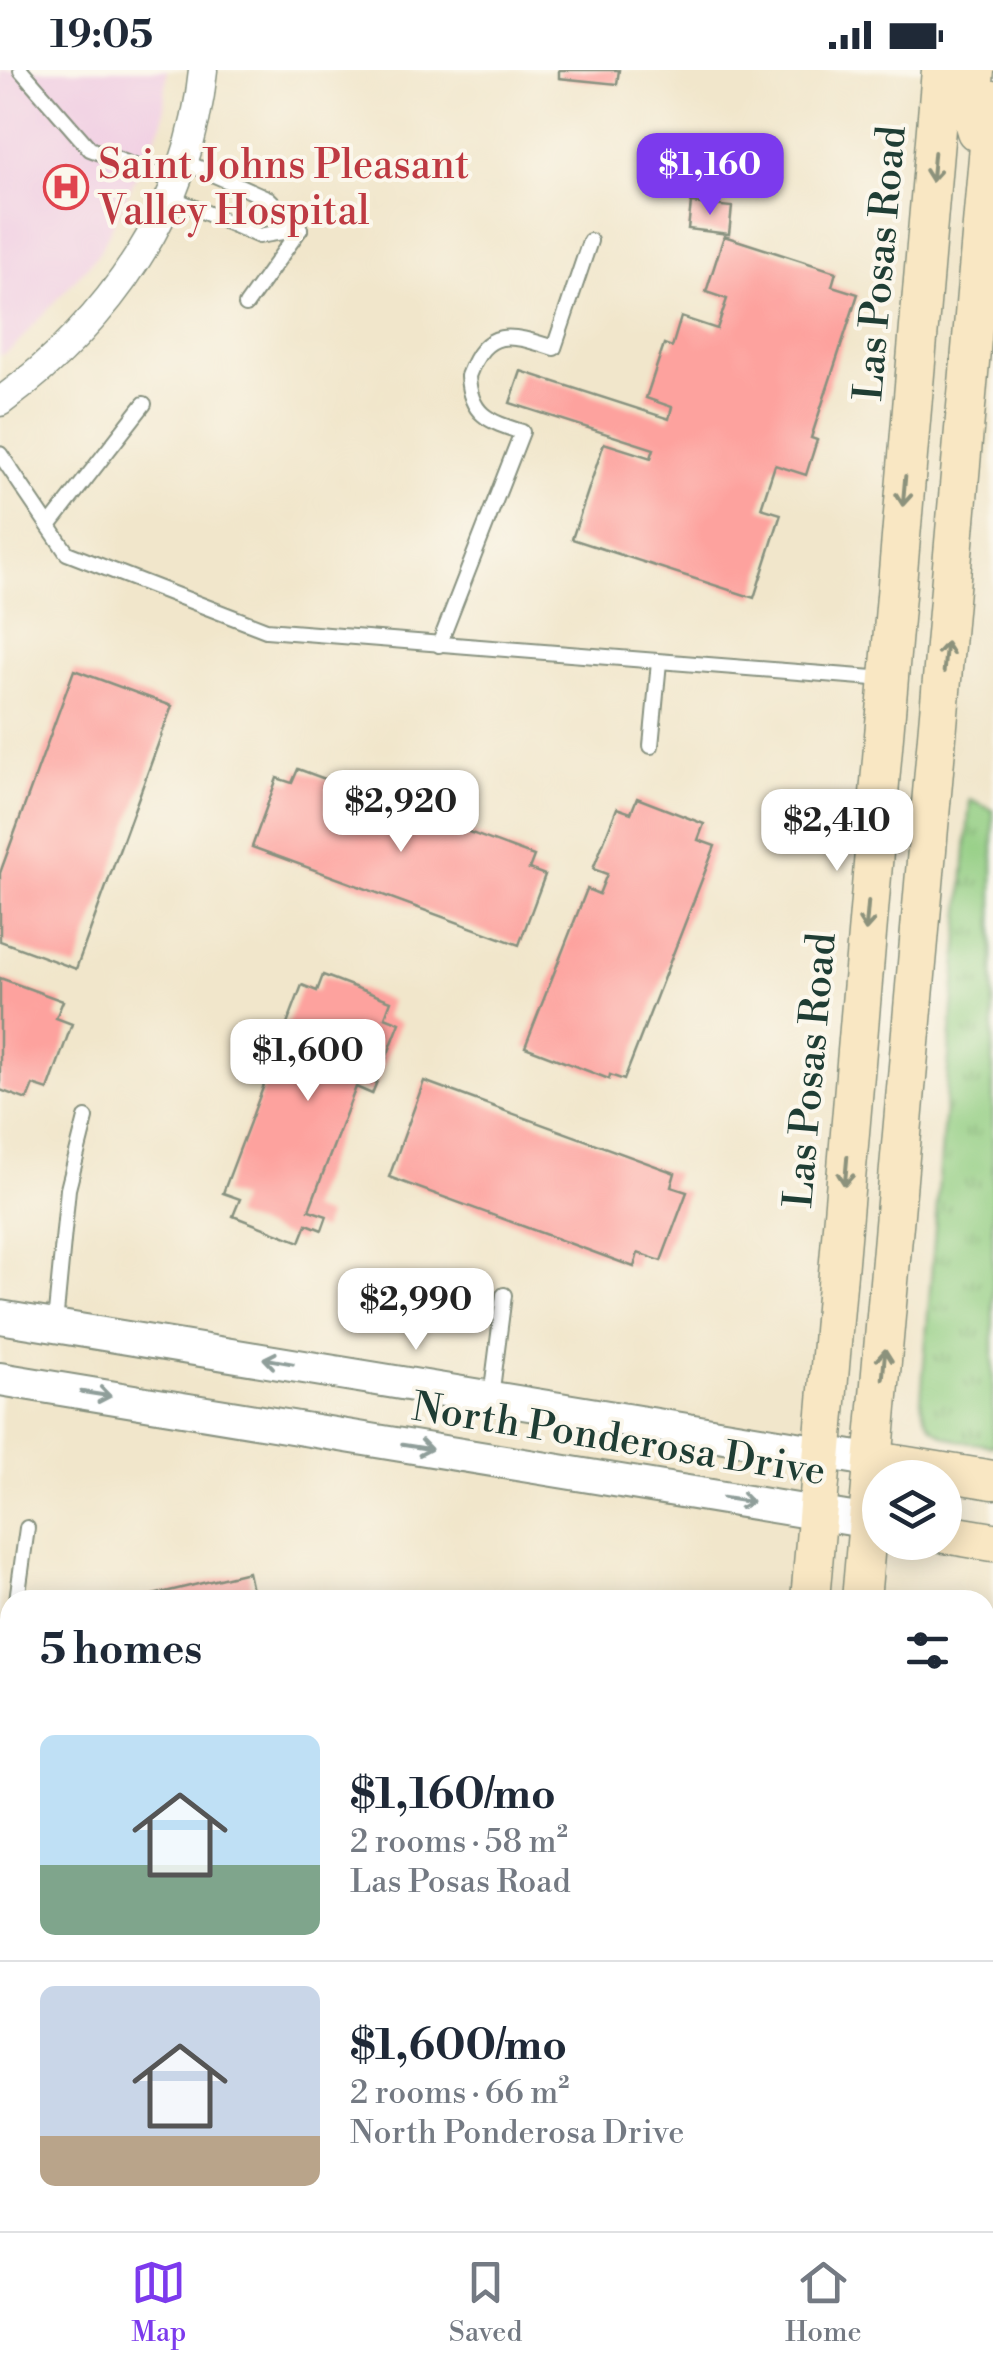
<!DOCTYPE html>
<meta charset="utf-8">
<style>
body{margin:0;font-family:"Libre Bodoni",serif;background:#f2f2f3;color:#1f2937;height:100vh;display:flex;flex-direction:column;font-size:38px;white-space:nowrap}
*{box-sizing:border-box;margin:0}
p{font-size:32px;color:#747a83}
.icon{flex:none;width:55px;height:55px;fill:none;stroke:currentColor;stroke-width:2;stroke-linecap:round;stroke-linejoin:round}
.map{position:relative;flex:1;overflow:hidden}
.sheet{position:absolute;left:0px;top:1520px;width:995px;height:642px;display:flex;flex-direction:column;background:#fff;border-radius:30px 30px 0 0;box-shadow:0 5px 25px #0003}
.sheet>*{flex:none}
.controls{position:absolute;left:862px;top:1390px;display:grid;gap:20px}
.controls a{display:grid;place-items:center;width:100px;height:100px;border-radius:50%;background:#fff;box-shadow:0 5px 25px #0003;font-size:50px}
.price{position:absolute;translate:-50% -85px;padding:0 22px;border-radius:20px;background:#fff;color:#222;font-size:32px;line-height:65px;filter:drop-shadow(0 2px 5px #0008)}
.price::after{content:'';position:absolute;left:50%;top:60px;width:30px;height:22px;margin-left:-15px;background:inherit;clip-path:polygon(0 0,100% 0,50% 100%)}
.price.selected{background:#7c3aed;color:#fff}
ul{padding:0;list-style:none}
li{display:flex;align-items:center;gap:30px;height:250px;padding:0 40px}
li+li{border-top:2px solid #e0e1e3}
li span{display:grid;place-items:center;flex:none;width:280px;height:200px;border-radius:15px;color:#555}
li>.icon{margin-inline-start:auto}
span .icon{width:120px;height:120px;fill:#fffc;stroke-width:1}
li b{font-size:42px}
h2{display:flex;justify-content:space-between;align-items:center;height:120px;padding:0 40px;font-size:42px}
.status{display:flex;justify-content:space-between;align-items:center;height:70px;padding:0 50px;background:#fff;direction:ltr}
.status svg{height:28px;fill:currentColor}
.dock{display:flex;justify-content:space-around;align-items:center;height:140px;border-top:2px solid #e0e1e3;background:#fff;font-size:28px;color:#747a83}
.dock a{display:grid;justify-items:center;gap:5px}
.dock .selected{color:#7c3aed}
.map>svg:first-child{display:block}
.built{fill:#f1d0e3}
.park{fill:url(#park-tufts);stroke:#58855b;stroke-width:2.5}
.building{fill:#fda29e}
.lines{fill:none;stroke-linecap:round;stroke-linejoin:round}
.service-casing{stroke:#889280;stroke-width:18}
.minor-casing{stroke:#889280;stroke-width:31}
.tertiary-casing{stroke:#889280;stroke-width:36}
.secondary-casing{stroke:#889280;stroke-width:41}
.service{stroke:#fff;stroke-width:14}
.minor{stroke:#fff;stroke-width:28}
.tertiary{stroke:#fff;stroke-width:32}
.secondary{stroke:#f9e7c3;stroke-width:38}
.oneway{stroke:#8c927c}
.oneway2{stroke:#8f9e9a}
.labels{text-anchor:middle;stroke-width:8;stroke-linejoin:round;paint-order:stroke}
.health-label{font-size:40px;fill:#be3a42;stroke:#fbf7ec;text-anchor:start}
.street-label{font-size:40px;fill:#1f3d34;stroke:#fbf7ec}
</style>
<div class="status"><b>19:05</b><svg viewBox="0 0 49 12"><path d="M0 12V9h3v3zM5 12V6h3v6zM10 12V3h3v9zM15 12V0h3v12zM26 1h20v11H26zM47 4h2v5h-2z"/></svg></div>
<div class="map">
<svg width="993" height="2161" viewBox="0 0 993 2161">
<defs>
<pattern id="park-tufts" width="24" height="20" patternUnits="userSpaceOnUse" patternTransform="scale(2.5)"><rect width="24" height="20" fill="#92cd82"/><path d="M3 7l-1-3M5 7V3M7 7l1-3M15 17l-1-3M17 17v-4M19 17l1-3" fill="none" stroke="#77a86b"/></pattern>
</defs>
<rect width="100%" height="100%" fill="#fbf7ec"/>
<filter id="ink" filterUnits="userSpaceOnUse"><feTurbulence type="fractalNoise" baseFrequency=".01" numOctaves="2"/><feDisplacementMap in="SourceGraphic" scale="20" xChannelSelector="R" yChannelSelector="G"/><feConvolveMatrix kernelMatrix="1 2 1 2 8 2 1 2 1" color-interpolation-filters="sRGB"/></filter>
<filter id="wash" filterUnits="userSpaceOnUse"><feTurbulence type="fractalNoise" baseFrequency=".0048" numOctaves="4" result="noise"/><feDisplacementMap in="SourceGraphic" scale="40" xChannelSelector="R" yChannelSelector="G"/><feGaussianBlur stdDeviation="2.25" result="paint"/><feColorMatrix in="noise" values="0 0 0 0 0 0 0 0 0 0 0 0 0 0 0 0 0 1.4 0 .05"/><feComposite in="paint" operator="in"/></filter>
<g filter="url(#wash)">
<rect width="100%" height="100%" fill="#f1e6cb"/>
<path class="built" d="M0,0H167L163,51L99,183L13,278L0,286Z"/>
<path class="park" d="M970,730L993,740V1376C959,1371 925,1370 921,1330Z"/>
<g id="blocks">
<g class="building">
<path d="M559,0H619L617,14L559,8Z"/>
<path d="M691,133L732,137L729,164L688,159Z"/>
<path d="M724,166L836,202L832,216L858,224L811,368L817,370L806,405L775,395L761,438L781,444L754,528L572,469L604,373L651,388L654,379L510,333L521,301L669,349L672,337L646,328L664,274L672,277L681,247L717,259L727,229L706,222Z"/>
<path d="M74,600L172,636L76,899L0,871V803Z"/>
<path d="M298,699L534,786L529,799L545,805L519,875L252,777L277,708L292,713Z"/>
<path d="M637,728L704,754L698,770L715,776L624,1010L610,1005L609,1009L525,977L587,819L599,824L607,804L593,799L617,738L631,743Z"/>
<path d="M323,905L391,931L385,947L400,953L372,1024L356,1017L309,1140L327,1146L322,1160L307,1154L300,1172L233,1146L240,1129L223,1123L302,915L317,921Z"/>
<path d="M0,908L63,931L56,948L72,954L48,1020L33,1015L27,1030L0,1020Z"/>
<path d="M424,1011L675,1103L671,1117L687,1122L661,1191L638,1183L634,1197L389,1107Z"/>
<path d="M248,1502L254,1530H136V1529Z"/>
<path d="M985,1838L993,1839L987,1918H985Z"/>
<path d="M10,1851V1940L0,1935V1871Z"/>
<path d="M0,2106L10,2107V2152H33L32,2161H0Z"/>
<path d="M915,2152H971L970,2161H914Z"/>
</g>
</g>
</g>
<g filter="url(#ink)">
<use href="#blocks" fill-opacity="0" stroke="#889280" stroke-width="2.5"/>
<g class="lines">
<defs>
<g id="service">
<path d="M21,0L90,79L176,112"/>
<path d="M183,91L269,129L300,159"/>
<path d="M170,127L259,166L300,159"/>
<path d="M246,235L300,159"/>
<path d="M0,384L67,483L266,560L886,609"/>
<path d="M49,456L144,334"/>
<path d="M439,575L522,362C488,351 470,345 468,306C487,256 510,264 554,278L590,171"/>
<path d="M651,676L659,592"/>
<path d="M55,1254L68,1119L86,1048"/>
<path d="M491,1327L504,1225"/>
<path d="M17,1530L27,1458"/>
</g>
<g id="minor">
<path d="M0,332C109,252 190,138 203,0"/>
<path d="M0,1751L10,1746"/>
</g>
<g id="tertiary">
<path d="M0,1247L876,1391"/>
<path d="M0,1309L870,1452"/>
</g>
<g id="secondary">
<path d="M975,0L971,45L976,61"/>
<path d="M876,1391L993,1410"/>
<path d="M945,1464L993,1472"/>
<path d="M810,1530L941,0"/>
<path d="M861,1530L993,30"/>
<path d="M755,2161L756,2152"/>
<path d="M806,2161L807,2152"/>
</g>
</defs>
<use href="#service" class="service-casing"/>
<use href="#minor" class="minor-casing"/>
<use href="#tertiary" class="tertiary-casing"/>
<use href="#secondary" class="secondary-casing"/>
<use href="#service" class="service"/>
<use href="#minor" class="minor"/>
<use href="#tertiary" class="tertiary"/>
<use href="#secondary" class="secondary"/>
</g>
<defs><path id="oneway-shaft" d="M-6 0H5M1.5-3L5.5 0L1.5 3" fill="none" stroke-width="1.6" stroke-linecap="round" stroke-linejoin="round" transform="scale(2.5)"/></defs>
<g class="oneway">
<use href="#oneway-shaft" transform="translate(933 97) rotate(95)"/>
<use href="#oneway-shaft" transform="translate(904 421) rotate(95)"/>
<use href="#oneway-shaft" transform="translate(945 587) rotate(-85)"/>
<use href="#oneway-shaft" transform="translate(867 846) rotate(95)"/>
<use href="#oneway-shaft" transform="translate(846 1101) rotate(95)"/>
<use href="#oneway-shaft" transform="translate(884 1294) rotate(-85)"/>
</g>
<g class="oneway2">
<use href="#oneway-shaft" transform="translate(278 1291) rotate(-170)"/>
<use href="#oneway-shaft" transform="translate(96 1324) rotate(9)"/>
<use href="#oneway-shaft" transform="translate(417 1377) rotate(9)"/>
<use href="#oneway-shaft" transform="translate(738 1430) rotate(9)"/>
</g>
</g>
<defs>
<symbol id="hospital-ring" viewBox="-11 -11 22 22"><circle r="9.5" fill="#fbf7ec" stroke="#e0444e" stroke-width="1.5"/><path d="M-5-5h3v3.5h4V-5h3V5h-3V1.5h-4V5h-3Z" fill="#e0444e"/></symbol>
</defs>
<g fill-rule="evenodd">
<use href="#hospital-ring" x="41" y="92" width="50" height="50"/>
</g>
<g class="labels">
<g class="health-label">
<text x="98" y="108">Saint Johns Pleasant<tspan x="98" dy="46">Valley Hospital</tspan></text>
</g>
<g class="street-label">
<text transform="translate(879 193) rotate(-85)" y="14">Las Posas Road</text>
<text transform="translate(809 1000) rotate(-85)" y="14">Las Posas Road</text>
<text transform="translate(619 1368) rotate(9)" y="14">North Ponderosa Drive</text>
</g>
</g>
</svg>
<div class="controls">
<a><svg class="icon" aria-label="layers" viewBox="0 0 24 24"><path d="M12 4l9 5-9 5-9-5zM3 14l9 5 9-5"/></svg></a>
</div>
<b class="price selected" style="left:710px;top:148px">$1,160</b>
<b class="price" style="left:401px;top:785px">$2,920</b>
<b class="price" style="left:837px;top:804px">$2,410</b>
<b class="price" style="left:308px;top:1034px">$1,600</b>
<b class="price" style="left:416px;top:1283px">$2,990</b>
<section class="sheet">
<h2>5 homes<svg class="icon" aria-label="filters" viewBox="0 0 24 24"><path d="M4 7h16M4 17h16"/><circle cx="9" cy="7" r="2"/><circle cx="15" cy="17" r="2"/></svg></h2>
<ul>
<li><span style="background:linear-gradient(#bfe0f5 65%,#7fa58c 0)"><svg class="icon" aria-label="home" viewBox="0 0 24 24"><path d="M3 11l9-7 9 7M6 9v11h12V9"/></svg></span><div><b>$1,160/mo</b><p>2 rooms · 58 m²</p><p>Las Posas Road</p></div></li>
<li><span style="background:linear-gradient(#c9d6e8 75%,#b9a48a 0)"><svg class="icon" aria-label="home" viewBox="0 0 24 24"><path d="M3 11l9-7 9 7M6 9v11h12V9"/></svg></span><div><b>$1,600/mo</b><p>2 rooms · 66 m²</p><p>North Ponderosa Drive</p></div></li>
</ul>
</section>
</div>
<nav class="dock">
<a class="selected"><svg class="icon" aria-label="map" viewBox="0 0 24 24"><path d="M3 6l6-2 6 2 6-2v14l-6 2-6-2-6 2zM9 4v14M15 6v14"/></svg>Map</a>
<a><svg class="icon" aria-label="saved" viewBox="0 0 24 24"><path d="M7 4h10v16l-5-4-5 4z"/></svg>Saved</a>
<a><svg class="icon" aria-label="home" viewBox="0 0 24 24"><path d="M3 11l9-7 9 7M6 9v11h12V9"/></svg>Home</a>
</nav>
